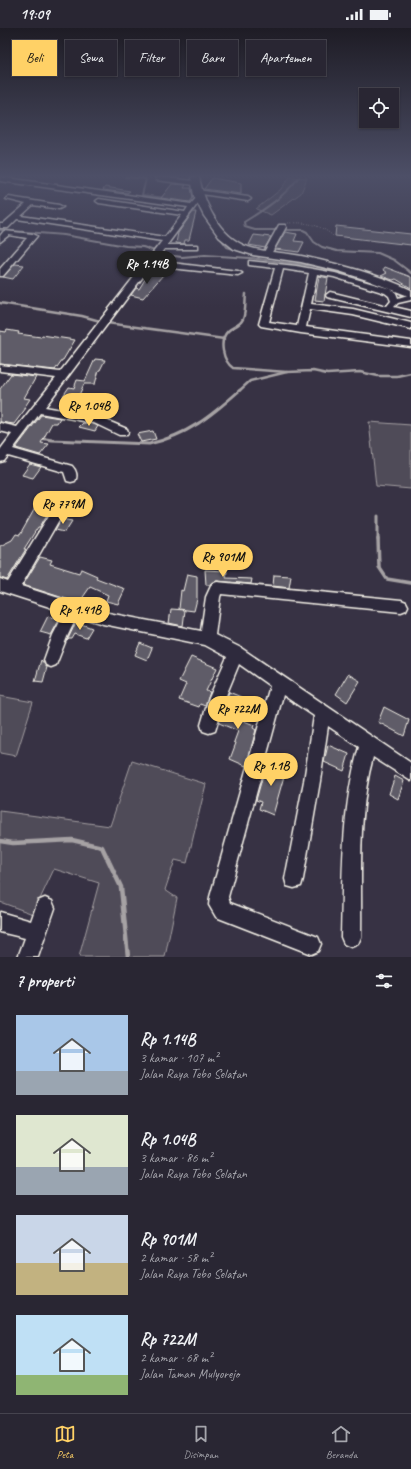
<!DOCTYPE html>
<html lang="id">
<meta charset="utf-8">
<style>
body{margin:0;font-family:Caveat,sans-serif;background:#312e3b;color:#f1f3f6;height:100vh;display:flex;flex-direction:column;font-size:15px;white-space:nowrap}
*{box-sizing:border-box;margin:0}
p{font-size:13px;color:#a5a5ac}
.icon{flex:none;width:22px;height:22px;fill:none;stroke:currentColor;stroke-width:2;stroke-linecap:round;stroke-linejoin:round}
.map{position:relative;height:929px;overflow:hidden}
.panel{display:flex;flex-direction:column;background:#292633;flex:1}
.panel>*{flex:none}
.banner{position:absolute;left:12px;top:12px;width:387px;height:36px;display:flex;gap:8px}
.controls{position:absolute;left:359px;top:60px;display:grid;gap:8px}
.controls a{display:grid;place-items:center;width:40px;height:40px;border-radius:0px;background:#292633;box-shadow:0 1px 3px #0004,0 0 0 1px #45434e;font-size:20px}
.price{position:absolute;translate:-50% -34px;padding:0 9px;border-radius:14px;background:#ffd166;color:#111;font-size:13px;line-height:26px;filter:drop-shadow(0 1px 2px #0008)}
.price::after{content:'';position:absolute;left:50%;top:24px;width:12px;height:9px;margin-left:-6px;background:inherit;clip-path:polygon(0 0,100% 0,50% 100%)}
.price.on{background:#222;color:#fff}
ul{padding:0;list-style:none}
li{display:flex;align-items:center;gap:12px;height:100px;padding:0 16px}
li span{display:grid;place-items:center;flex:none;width:112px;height:80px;border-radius:0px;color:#555}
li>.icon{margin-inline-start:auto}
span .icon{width:48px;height:48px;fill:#fffc;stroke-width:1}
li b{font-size:17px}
h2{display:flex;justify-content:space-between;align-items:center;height:48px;padding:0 16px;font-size:17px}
.tag{padding:0 14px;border-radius:0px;background:#292633;box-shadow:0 1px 3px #0004,0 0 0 1px #45434e;font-size:14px;line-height:36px}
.tag.on{background:#ffd166;color:#111}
.status{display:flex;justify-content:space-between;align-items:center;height:28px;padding:0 20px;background:#292633;direction:ltr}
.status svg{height:11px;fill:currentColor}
.dock{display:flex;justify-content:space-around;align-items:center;height:56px;border-top:1px solid #45434e;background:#292633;font-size:11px;color:#a5a5ac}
.dock a{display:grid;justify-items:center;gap:2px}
.dock .on{color:#ffd166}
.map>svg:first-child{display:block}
.green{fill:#504b59;stroke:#a29ea0}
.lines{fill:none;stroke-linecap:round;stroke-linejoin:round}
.stream-far4{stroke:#a6a2a4;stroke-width:2}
.stream-far3{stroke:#a6a2a4;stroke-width:2.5}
.stream-far2{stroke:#a6a2a4;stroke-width:3}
.stream-far1{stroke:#a6a2a4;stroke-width:3.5}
.stream{stroke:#a6a2a4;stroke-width:4.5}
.building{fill:#5f5c67;stroke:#f4f1e8}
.minor-casing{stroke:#f4f1e8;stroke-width:3}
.major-casing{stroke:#f4f1e8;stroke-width:3}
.path{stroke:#f4f1e8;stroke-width:1;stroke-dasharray:0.5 2;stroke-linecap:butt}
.minor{fill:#2f2a3d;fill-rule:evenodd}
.major{fill:#2f2a3d;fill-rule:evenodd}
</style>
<div class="status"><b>19:09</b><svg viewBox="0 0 49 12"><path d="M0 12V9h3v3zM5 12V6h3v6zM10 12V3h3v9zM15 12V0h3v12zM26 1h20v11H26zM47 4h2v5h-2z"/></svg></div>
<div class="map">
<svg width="411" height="929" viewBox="0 0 411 929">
<rect width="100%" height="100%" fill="#373244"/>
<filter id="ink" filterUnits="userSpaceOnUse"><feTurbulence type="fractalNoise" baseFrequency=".025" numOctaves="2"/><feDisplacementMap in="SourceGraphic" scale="8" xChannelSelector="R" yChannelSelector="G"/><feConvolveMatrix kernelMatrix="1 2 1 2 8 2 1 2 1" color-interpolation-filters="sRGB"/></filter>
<g filter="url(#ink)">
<g class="green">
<path d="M290,149L307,150L301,165L271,187L256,181L280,162Z"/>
<path d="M369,394L411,397V461L376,458Z"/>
<path d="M0,668L33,674L16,728L0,725Z"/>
<path d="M132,733L206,756L187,835L175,832L165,862L177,870L165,929H79L99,855L54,841L33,886L0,874V783L110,798Z"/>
</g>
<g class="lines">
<g class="stream-far4">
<path d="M125,149L146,151L142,167L165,170"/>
<path d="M299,149C284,169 265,181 244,194L245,199L255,202H303L307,204L314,214L322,219L337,223L378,225L394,232L410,244"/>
<path d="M199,179L203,185"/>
<path d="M210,196L227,219L259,229"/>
<path d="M0,202L64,207L126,218L143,219L166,227L182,229L205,227L250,230L314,238L337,244"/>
</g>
<g class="stream-far3">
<path d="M333,243L370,253"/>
<path d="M409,243L411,245"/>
<path d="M394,262L411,272"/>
<path d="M246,266C245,274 246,284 243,291C240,298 233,298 228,303C218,313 223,333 233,340L287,344L313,343L327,346L360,344L378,348H397L411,345"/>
<path d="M0,275L82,288L100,293"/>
<path d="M107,295L224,311"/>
<path d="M239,363L250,353L287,344"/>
</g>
<g class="stream-far2">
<path d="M40,410L52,412L149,416C188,407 211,388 240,362"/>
<path d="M378,488V512"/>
</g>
<path class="stream-far1" d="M378,511L379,539L387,551L411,555"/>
<path class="stream" d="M0,813L13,815L72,812L102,819L121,859L128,929"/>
</g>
<g class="building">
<path d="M212,150L241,155V166L204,161Z"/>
<path d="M172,156L186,157L184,160H191L193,170L190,174L161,170Z"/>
<path d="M105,159L130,163L127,165L103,162Z"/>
<path d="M193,184H196L189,212H185L184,216L176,215L178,205Z"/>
<path d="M336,198L411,206V217L335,208Z"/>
<path d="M285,204L297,206L294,213L304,214L299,224L275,221Z"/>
<path d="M254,207L271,209L265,220L249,217Z"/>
<path d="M15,236L24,237L13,251L3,249Z"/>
<path d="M385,239L411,249V260L396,251L393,252L381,248L387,245L383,242Z"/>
<path d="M149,245L163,247L143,270L131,267L136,260L139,261Z"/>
<path d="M319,248L328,250L324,273L315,272Z"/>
<path d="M7,302L19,304L18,306L41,309L42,307L75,312L63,332H62L55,342L0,336V303L6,304Z"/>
<path d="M95,331L105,332L100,342H99L95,356H84L75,376L69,374L71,368H63L69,359L74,360L77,352L85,353Z"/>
<path d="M11,346L36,349L24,370L30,371L24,380H26L14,396L0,394V361Z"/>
<path d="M41,387L60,390L57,395H52L41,415L49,416L40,427L16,420Z"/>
<path d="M83,395L94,396L98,398L95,403L79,399Z"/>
<path d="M153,403L156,411L141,414L137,406Z"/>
<path d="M30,436L41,439L33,450L22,447Z"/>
<path d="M44,464L58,467L40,499H38L24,521H26L7,552L0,550V518L12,512L16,506L20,507Z"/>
<path d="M61,491L72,493L65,504L55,502Z"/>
<path d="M40,529L52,532L50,536L79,545L81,541L97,548L96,550L125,561L118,576L106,573L108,567L90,559L79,575L23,557Z"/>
<path d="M205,542L227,543L226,550L252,551L251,556L217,553L211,555L210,557H206Z"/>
<path d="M187,546L197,548V571L194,583L179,581L181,562L183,563Z"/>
<path d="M274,547L291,548L289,560L273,558Z"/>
<path d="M171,581L185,582L183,598L169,595Z"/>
<path d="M48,588L56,591L58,588L61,589L51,607L40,604Z"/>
<path d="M76,594L92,600L86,610L75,606L72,611H69L67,613Z"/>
<path d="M140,615L152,620L147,632L135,627Z"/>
<path d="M191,629L217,640L206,663L210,664L205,678L200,676L199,679L179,672L186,656L179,653Z"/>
<path d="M41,632L47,639L43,654L35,653Z"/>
<path d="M348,646L360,653L347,674L336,666Z"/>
<path d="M229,664L241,669L232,688L254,697L253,700L256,702L246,738L230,731L236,715L234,714L238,703L219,695Z"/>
<path d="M384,679L409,692L404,708L378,694Z"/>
<path d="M328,717L349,726L344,743L324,734Z"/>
<path d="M267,733L286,741L273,787L259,781L261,774L256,772Z"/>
<path d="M395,748L404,753L398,771L389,766Z"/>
</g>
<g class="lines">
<defs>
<g id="minor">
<path d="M0,149L191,176L197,169H201V171L167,217H198V221H164L155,233L238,243L242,245L238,247L151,238L45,379L96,388L127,401L128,404L127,407H119L94,395L40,385L13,421L72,438C76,442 78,448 75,453L71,454L67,453L64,444L8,428L4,433L0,434V422L12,406L0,403V395L17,399L56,350L0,343V337L60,344L162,213L17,191L8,200H0V196H3L26,176L6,171L9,169L59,177L63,179L59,181L33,177L21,188L165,209L182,187L99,175L96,173L99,171L185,184L188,179L0,153Z"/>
<path d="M158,149L195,153L198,155L195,157L156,152V150Z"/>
<path d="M197,162L248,169L251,171L248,173L195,165V163Z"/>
<path d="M279,197H285L286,199L270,228H264L263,226Z"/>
<path d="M4,203L33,206L37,208L3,248H0V241L27,210L9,207L0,214V208Z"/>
<path d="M249,233L296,238L335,245L391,261L396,265L398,270L411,266V272L398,275L394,279L411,283V289L327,269L326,267L330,264L387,278L391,273L389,268L385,265L334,249L317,246L311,276L353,281L411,295V301L353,287L310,281L306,299L411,313V319L301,305L261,298L259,296L275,240L249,237ZM283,241L309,245L297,298L269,294Z"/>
<path d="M65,466L69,468L71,471L21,558L103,584L201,603L206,569L212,556L217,554L401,572L406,574L408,578L406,582L401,584L221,566L220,569L215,607L241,620L411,735V753L373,729C357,787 362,849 361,909L358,916L351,919L344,916L341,909C343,845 341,781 359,719L328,698L320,753L303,851L301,858L294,860L287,858L285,851L304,753L314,688L283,667L228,869L230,875L318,909L321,916L318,923L311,926L216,889L209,877L210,869L270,658L239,636L225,670L215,703L209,705L203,703L201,697L209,670L227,629L205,617L103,596L77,588L67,609L56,637L51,639L46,637L44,632L53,607L65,584L0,563V551L8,554L61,468Z"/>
<path d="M45,870L52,873L55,880L38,929H18L25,910L0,904V884L31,893L38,873Z"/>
</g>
<path id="major" d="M191,149H199C205,179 222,214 255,221C272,225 290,225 306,229C342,237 378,246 411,262V269L367,252L339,243L301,234L253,227L234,221L219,209L204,188L194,168Z"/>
</defs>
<use href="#minor" class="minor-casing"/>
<use href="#major" class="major-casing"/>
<path class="path" d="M288,195C305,194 320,196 333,208"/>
<use href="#minor" class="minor"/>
<use href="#major" class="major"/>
</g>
</g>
<linearGradient id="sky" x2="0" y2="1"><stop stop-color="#1e1c25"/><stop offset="0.53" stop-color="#4d4f67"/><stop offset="1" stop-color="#4d4f67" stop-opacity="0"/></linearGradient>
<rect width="411" height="279" fill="url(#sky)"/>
</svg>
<div class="controls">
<a><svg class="icon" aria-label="locate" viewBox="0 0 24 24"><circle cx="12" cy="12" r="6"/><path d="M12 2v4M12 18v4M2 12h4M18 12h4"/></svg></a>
</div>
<b class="price on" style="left:147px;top:257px">Rp 1.14B</b>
<b class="price" style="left:89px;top:399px">Rp 1.04B</b>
<b class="price" style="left:63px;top:497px">Rp 779M</b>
<b class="price" style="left:223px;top:550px">Rp 901M</b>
<b class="price" style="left:80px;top:603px">Rp 1.41B</b>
<b class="price" style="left:238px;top:702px">Rp 722M</b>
<b class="price" style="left:271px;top:759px">Rp 1.1B</b>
<div class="banner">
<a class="tag on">Beli</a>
<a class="tag">Sewa</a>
<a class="tag">Filter</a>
<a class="tag">Baru</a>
<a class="tag">Apartemen</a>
</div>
</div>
<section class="panel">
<h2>7 properti<svg class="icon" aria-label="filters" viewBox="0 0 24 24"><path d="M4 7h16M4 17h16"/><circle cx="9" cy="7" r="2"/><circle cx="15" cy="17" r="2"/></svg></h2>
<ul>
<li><span style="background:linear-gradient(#a9c7e8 70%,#9aa5b1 0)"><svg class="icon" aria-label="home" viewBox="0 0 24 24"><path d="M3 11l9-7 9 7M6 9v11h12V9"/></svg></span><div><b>Rp 1.14B</b><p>3 kamar · 107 m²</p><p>Jalan Raya Tebo Selatan</p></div></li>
<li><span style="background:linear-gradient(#dfe7d0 65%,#9aa5b1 0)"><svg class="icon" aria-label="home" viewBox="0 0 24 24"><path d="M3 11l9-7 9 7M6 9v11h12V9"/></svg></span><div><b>Rp 1.04B</b><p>3 kamar · 86 m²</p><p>Jalan Raya Tebo Selatan</p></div></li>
<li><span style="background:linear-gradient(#c9d6e8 60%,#c2b280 0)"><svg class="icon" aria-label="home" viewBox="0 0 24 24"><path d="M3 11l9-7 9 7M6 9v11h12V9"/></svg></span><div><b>Rp 901M</b><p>2 kamar · 58 m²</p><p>Jalan Raya Tebo Selatan</p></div></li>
<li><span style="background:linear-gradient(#bfe0f5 75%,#8fb573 0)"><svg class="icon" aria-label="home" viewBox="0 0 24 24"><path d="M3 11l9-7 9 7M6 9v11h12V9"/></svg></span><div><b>Rp 722M</b><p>2 kamar · 68 m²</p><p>Jalan Taman Mulyorejo</p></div></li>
</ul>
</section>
<nav class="dock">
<a class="on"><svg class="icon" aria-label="map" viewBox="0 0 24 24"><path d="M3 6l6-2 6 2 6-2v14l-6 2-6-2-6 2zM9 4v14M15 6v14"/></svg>Peta</a>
<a><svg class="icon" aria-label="saved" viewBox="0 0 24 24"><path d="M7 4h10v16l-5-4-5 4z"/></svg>Disimpan</a>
<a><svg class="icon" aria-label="home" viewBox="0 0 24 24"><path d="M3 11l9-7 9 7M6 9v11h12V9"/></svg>Beranda</a>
</nav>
